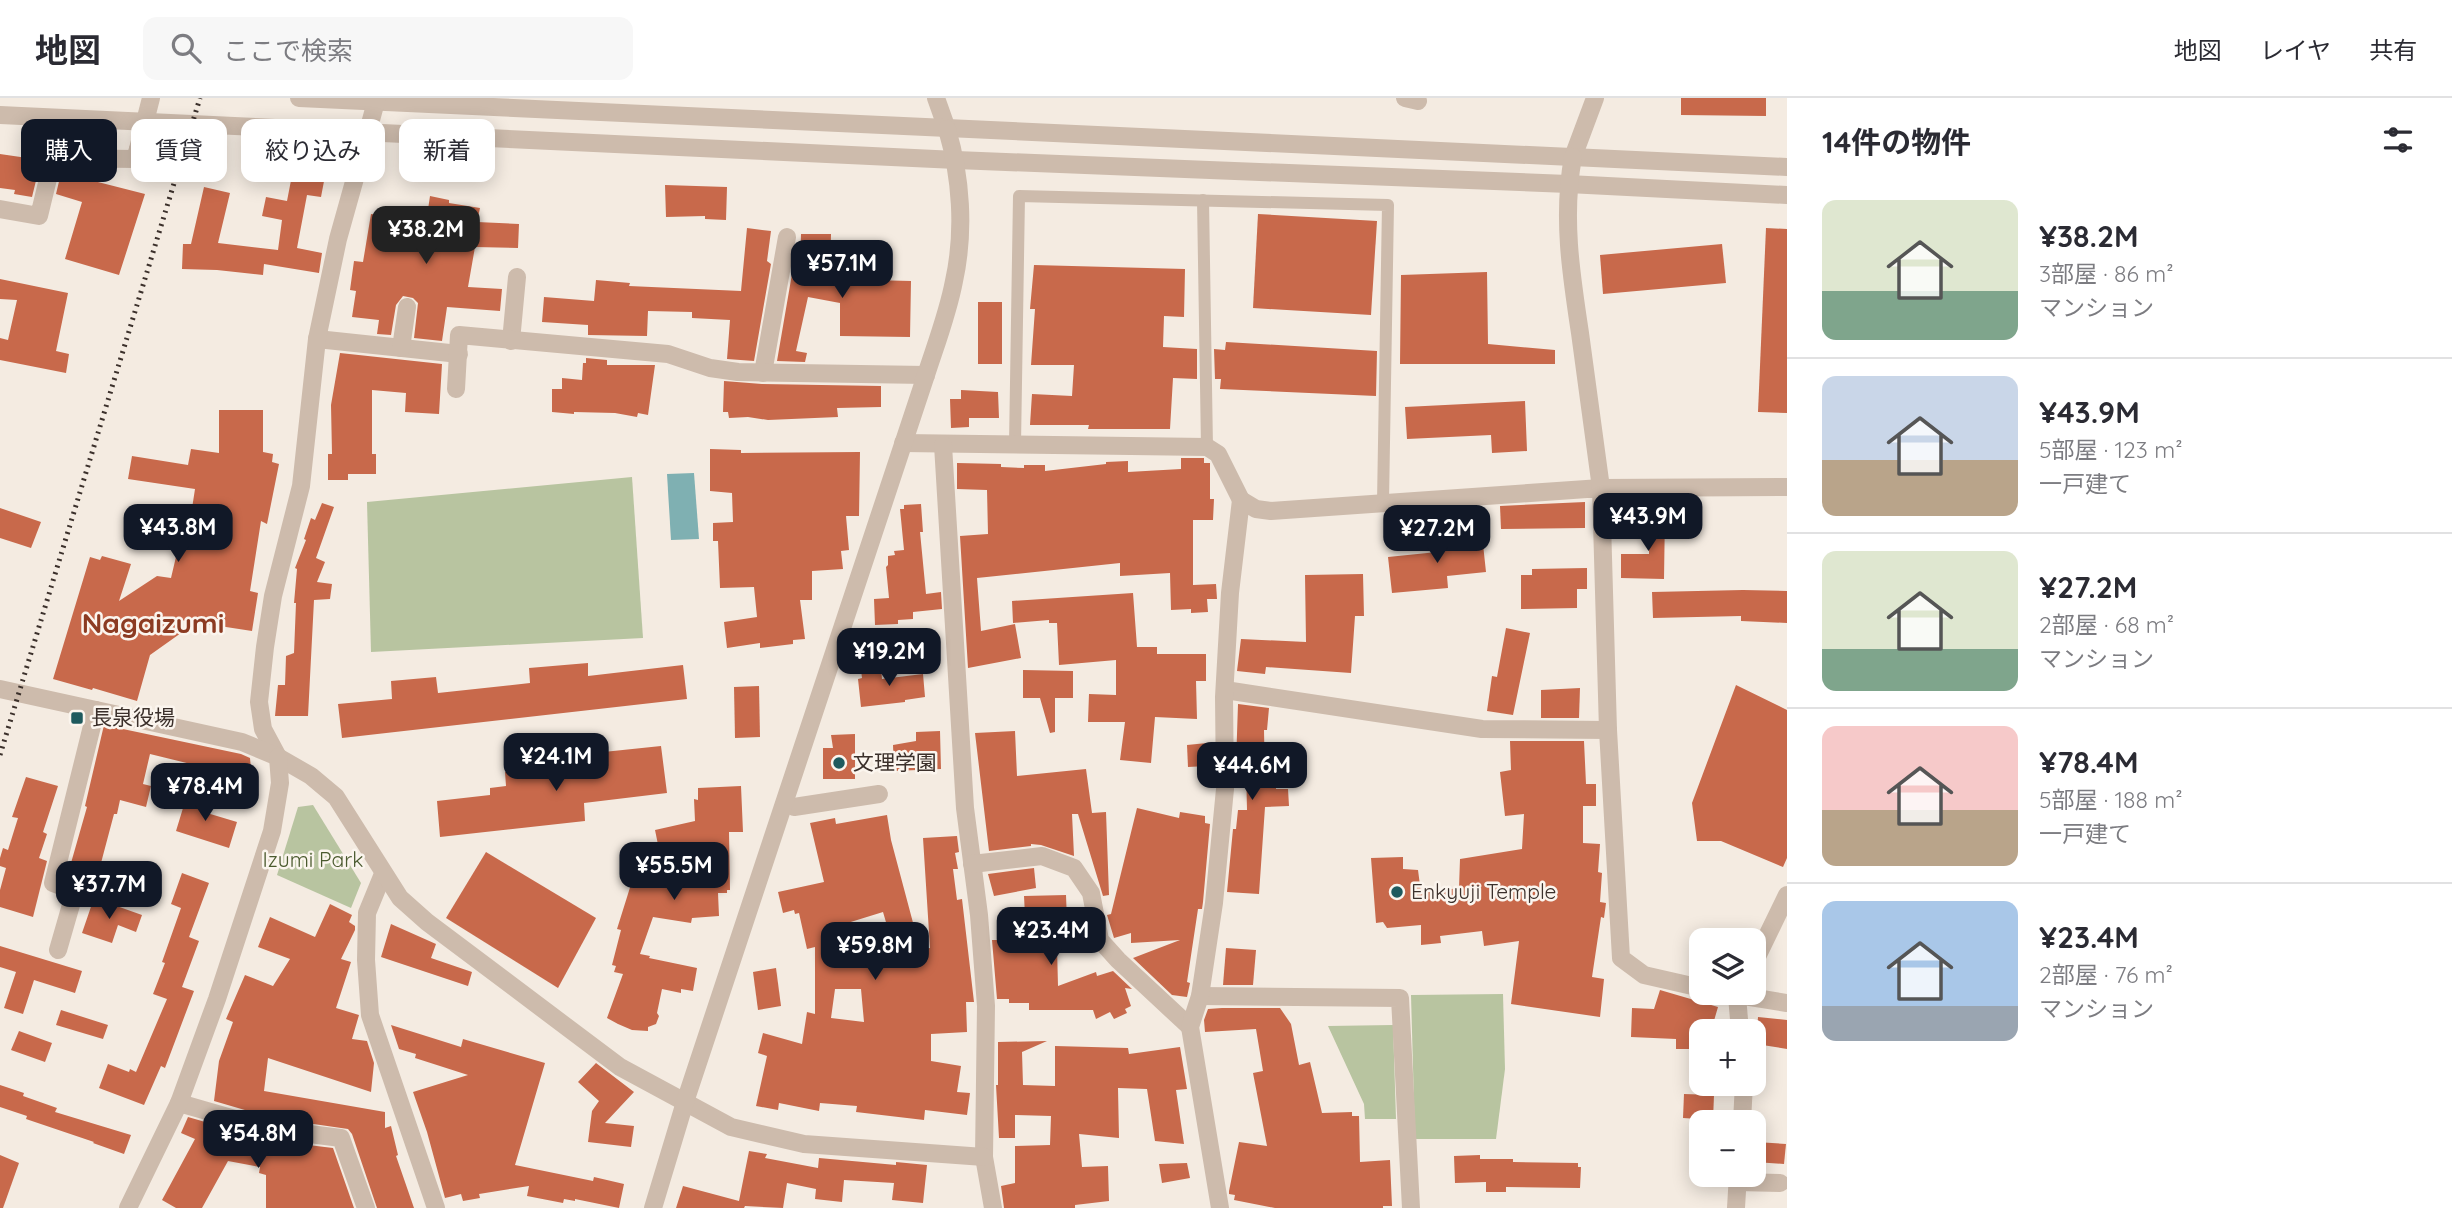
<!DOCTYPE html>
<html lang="ja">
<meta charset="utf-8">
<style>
body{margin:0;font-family:Quicksand,"Noto Sans JP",sans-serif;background:#f7f7f7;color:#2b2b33;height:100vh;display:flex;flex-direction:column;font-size:26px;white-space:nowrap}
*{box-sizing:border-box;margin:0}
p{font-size:23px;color:#7c7c81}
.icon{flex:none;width:38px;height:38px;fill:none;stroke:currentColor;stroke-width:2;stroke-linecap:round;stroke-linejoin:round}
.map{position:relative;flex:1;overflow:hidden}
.panel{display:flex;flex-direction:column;background:#fff;width:665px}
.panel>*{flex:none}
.top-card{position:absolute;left:21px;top:21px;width:665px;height:63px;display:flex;gap:14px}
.tools{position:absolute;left:1689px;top:830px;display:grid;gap:14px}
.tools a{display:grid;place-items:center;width:77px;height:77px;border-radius:14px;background:#fff;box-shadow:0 4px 18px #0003;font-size:35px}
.price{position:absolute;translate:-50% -60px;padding:0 16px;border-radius:14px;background:#111827;color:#fff;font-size:23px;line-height:46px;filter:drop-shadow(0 2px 4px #0008)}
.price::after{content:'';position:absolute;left:50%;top:42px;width:21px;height:16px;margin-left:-10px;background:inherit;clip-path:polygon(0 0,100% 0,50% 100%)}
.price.active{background:#222;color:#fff}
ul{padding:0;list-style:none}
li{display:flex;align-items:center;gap:21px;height:175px;padding:0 35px}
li+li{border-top:2px solid #e1e1e2}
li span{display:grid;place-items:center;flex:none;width:196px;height:140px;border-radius:14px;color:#555}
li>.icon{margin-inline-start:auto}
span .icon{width:84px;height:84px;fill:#fffc;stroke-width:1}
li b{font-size:30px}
h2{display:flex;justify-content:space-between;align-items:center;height:84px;padding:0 35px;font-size:30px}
.tag{padding:0 24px;border-radius:14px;background:#fff;box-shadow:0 4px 18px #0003;font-size:24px;line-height:63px}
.tag.active{background:#111827;color:#fff}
header{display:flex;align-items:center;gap:42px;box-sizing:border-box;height:98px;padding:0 35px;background:#fff;border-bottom:2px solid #e1e1e2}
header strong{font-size:33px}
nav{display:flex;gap:38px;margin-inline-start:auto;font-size:24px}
.search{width:490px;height:63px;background:#f7f7f7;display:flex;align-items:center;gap:18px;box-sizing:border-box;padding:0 24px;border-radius:14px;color:#7c7c81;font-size:26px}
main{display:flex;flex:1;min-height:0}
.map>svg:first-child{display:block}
.green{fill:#b8c4a0}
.water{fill:#7fb0b2}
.building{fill:#c8694b;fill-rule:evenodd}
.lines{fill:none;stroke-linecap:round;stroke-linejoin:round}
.service{stroke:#cdbbac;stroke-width:12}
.minor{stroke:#cdbbac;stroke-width:18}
.tertiary{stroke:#cdbbac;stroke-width:18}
.rail{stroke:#3b302b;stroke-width:5;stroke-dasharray:2 5;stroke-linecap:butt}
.minor-bridge{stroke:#cdbbac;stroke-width:18}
.poi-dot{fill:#1f5a5e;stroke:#fbf5ee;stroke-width:2.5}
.labels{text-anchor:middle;stroke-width:5;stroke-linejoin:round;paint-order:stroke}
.poi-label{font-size:21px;fill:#3b302b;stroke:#fbf5ee;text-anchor:start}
.park-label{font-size:21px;fill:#4a5a2e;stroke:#fbf5ee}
.district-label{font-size:28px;font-weight:bold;fill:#8c3b22;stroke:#fbf5ee}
</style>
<header>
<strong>地図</strong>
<div class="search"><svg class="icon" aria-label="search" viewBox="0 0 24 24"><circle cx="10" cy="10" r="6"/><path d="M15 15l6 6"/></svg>ここで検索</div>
<nav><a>地図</a><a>レイヤ</a><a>共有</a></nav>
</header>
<main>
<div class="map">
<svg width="1787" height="1110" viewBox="0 0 1787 1110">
<rect width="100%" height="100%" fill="#f4ebe1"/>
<g class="green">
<path d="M632,379L643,540L371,554L367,404Z"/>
<path d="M313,707L361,785L351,810L277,777L298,709Z"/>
<path d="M1503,896L1505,971L1496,1041H1415L1411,897Z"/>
<path d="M1393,927L1396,1021H1365L1364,1006L1328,928Z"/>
</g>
<path class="water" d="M694,375L699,441L671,442L667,376Z"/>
<g class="building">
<path d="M1681,0H1766V18L1681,17Z"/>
<path d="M0,56L41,62L32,99L14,96L15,92L0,90Z"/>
<path d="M62,71L95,79L94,83L145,96L119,177L65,161L82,104L56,96Z"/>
<path d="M293,72L325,78L321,99L307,97L297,150L322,155L319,175L264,166L263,177L217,172L182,171L183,146H191L204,89L230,95L218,145L278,152L282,122L262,118L266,99L287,103Z"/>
<path d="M665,87L727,89L726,122L705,121V118L666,119Z"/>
<path d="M430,98L449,102V105L480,110L477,124L519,126L518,150L475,149L468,189L502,191L500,213L447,209L442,243L414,240L418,205L413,200L403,198L396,207L391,237L377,236L379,222L352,219L356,193L350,192L354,163L363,164L371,116L426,125Z"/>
<path d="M1258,116L1377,123L1371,217L1253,210Z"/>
<path d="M747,130L771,133L767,163L771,166L754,263L727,261L730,222L692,220V214L648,213L647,238L588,237V227L542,224L544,199L594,203L596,182L630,185L629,188L741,193Z"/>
<path d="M1766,130L1787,131V315L1758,314Z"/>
<path d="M801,136H831L830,181L911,183L910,239L840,238V205L808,199L796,253L807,255L805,264L777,263L793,170L800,171Z"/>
<path d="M1722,146L1726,185L1603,196L1600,157Z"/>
<path d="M1034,167L1185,171L1184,219L1164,218L1163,249L1197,251V281L1173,280L1170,331H1088L1089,327H1030L1032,296L1072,298L1074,267H1031L1035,211H1030Z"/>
<path d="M1487,174L1488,246L1555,252V266H1400L1401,177Z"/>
<path d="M0,181L68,195L56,253L69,256L66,275L0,262V240L8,242L17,202L0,201Z"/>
<rect x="978" y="204" width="24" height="62"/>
<path d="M1226,244L1377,253L1376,298L1220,291L1221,281H1215L1214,251L1225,252Z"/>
<path d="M340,255L442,266L439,316L405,314L406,295L372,292V356H376V376H348V382H328V356H332L331,307Z"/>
<path d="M586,260L607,262V267H655L648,317L638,315L637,319L615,315L574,314V316L552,314V291H562V280L582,282L583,265H586Z"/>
<path d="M724,283L762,286L881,288V309L837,310L838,319L768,322L748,319L729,320L728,314H723Z"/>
<path d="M961,292L998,294L999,320H969V329L951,330L950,301H961Z"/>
<path d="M1525,303L1527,353L1492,355L1491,337L1407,341L1405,309Z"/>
<path d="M219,312H263V354L273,356L272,364L279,366L267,426L261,423L250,493L258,495L252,533L174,521L181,535L150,557L137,603L93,590L92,592L53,581L90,459L100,462L102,458L131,466L119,503L157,478L171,480L183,429L189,430L195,391L128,381L132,358L188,367L191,351L219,355Z"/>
<path d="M710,351L741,352V355L860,354L859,418H846L849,452L841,453L843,471L812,473V502H800L805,541L793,542V546L760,550V545L727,550L724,524L757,519L754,489L720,490L718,443H713V425L733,424L732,395L710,393Z"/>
<path d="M1181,360H1204V365H1210V401H1214L1213,422H1193V487L1216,486L1217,501H1207L1208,514L1191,515V511L1171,512L1170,475L1120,478V465L977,480L981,533L1015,526L1021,560L968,570L960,438L988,436L987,392L957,391V365L1001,366V369L1024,370V367H1045V373L1106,366V364L1128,363V374L1181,371Z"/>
<path d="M1585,404V430L1501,431L1500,408Z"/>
<path d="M322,405L334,409L316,460L325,464L317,484L332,486L330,501L314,502L308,618H275L278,587H285L286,558L294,555L296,505H294L297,471L295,470L306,442L304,441L311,420L315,422Z"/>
<path d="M921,406L923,434H920L926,496L941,494L942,511L913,514V521L898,522V526L875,527L874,501L889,500L886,469L888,467V458L895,457L894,453L904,452L900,411H904V407Z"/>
<path d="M0,410L41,424L31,450L0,440Z"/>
<path d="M1649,414H1665L1664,481L1621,480V456H1649Z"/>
<path d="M1482,437L1486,474L1447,478L1448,490L1392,495L1388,459L1437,454L1436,441Z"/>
<path d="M1587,470V491H1577V510L1521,511V477H1532V471Z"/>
<path d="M1363,476L1364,518H1355L1351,575L1266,569L1265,576L1237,573L1241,541L1306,544L1305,477Z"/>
<path d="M1743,492L1787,493V525L1741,523V518L1653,520L1652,494Z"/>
<path d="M1133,495L1137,549H1157V556H1206V583H1196L1197,621L1155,619L1151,665L1120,662L1125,624H1088L1089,596L1116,597V562L1059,567L1057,525H1049V522L1013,525L1012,503Z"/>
<path d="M1506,530L1530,535L1513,617L1487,613L1492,578L1497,579Z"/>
<path d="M588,565V578L683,567L687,601L342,640L338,606L392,601L391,583L436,579L438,595L530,585L529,570Z"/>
<path d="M881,570L882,581L923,576L925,599L905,602V604L861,609L858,581L862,580L861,572Z"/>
<path d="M1023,572L1073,573V600H1055V634L1050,635L1040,600H1023Z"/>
<path d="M1736,587L1787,612V760L1783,769L1721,743H1697L1692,705Z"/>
<path d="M759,588L760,639L735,640L734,589Z"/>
<path d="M1580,590L1579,620H1541V592Z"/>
<path d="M1238,606L1269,610L1267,632H1264L1265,684H1276V691H1288L1289,708L1265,709L1259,796L1227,794L1233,731H1236L1238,712H1247L1246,669H1236V666Z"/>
<path d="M104,627L241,656L250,660L252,681L150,656L143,686L151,688L146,709L120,702L117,716H114L97,780L69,772L87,709L85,708Z"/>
<path d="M940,633L941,671L894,673L893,647L916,643V634Z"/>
<path d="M1015,633L1017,678L1086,671L1092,715L1106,714L1109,797L1103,798L1078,716H1072L1074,758L1041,747L1031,746V748L989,753L975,635Z"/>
<path d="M855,636V681H823V650H833L831,637Z"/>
<path d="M1510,643H1584L1586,686H1596V708H1583V745L1600,746L1598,774L1602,775L1600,804L1606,805L1604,820L1601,819L1592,879L1604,881L1600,919L1511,906L1519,843L1484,848L1482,833L1440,838L1441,845L1421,847V827L1387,830L1383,824L1376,825L1371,760L1403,759V771L1418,772L1421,795L1459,790L1460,761L1522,751L1524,716L1505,718L1500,674L1511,672Z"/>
<path d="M1207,645V668L1188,669L1187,647Z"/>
<path d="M661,648L667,695L584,705L585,723L440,739L437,703L490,697V690L506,688L505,674L567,669V667L595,664L594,655Z"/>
<path d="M26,679L58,688L43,734L47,736L39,760L47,763L33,819L0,809V792L6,770L0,768V760L3,750L8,752L18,720L12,719Z"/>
<path d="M741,688L743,734H729L730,792H727V795H718L719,818L692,820L691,825L653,819L640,856L650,858L649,860L697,870L693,893L681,891V895L662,891L657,915L659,918L656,926L648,929V933L632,932L618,926L607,920L623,876L614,874L616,868L612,867L621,832L617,831L638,764L663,771L655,732L695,723L694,701L698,702V690Z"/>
<path d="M187,697L210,704L207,715L237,724L229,750L176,733Z"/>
<path d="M1137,710L1179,720L1180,714L1205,718V725L1210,726L1203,804L1202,811H1198L1187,884L1190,885L1187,899L1172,897L1133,860L1180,842L1131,845V835L1114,840L1107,817L1111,816Z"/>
<path d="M887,717L891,742L920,851L930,850L923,740L957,738L959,754L955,755L958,771H953L957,802L962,801L974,904H966L967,934L931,936V963L961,968L957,994L970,995L967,1017L925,1012L924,1022L856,1014L857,1008L820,1005L819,1013L779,1005L778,1012L756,1008L767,958L758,955L763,935L802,946L807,914L815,916V849L807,851L799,815L795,816L794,812L783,815L778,794L824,784L810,725L835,720L836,726ZM883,814L893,848L848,856L841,827ZM835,891H861L864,924L831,920Z"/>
<path d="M486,754L596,820L558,890L446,820Z"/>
<path d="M1034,770L1036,790L994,798L988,776Z"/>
<path d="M182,775L209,785L189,839L199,843L182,889L194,893L165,970L161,968L144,1007L99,990L108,966L129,974L130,971L136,974L167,901L153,896L165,865L162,864L181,810L171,806Z"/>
<path d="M1066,797L1068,849H1057L1058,888L1096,874L1097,878L1113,873L1132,891L1125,890L1131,908L1125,911L1127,915L1114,921L1110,914L1096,921L1093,912H1029V905H1009V901H997L992,842H1018V838L1026,837L1024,798Z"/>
<path d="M94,800L142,817L136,834L118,827L112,845L82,835Z"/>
<path d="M330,806L352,817L349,824L355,828V832L341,861L351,864L336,910L359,917L352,941L367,943L374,965L371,994L268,960L264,993L385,1014V1030L391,1028L398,1057L396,1058L414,1110H377L352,1036L348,1031L272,1020L214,1003L219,963L233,924L226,921L245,877L273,888L290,861L258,849L270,819L315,839Z"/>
<path d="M391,826L436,846L431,860L472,874L468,888L381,859Z"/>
<path d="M0,848L82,873L75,895L34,882L23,916L4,910L16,874L0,869Z"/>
<path d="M1226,850L1256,852L1253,887H1223Z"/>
<path d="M776,870L781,908L758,912L753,874Z"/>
<path d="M1660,892L1718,909L1711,933H1701V951H1676V941L1631,939L1632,910L1654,911Z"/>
<path d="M1222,910H1280L1291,926L1299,967L1310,964L1322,1015L1352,1014V1018H1359L1360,1064L1390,1062L1392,1108H1383V1110H1275L1234,1102L1235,1097L1229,1096V1093L1239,1044L1267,1048L1253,975L1263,973L1256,931L1205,934L1204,922L1208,911Z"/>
<path d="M61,912L108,927L103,941L56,927Z"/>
<path d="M1758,919L1787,922V951L1756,946Z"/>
<path d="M391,927L461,949L463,941L545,965L515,1067L593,1083L594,1079L624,1086L619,1110L575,1101V1103L564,1101L563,1105L527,1098L529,1088L479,1096L480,1100L463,1103L461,1096L445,1100L427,1034L413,994L468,977L415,960L416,956L399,951Z"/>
<path d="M19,933L52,945L45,964L11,952Z"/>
<path d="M1047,943L1022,954L1023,987L1055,988V948L1128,950L1129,956L1180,949L1187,991L1176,992L1184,1046L1155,1043L1147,991L1118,990L1119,1040L1079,1036L1082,1069L1108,1068L1109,1103L1075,1107V1110H1004L1001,1088L1015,1085V1048L1050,1047L1051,1018L1015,1017V1040H999L996,987H998V944Z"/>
<path d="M596,965L634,994L605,1025L634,1028L631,1049L588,1044L592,1013L599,1003L578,984Z"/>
<path d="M0,987L24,995L23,998L57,1010L55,1014L131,1037L124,1056L93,1045L94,1044L26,1021L27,1018L0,1009Z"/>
<path d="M1684,996L1714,997L1713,1022L1683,1020Z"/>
<path d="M188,1019L267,1042L333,1050L354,1110H266V1077L259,1075L260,1069L228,1063L202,1110H176L162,1102L195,1041L181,1035Z"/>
<path d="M1756,1044L1786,1046L1784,1066L1755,1064Z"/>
<path d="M749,1053L767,1056L765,1060L818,1070L819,1060L896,1067V1064L927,1067L923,1105L892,1102L894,1085L844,1082L842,1104L815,1101L816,1091L787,1085L783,1110L745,1108L744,1110H676L683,1088L739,1103Z"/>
<path d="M0,1057L19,1065L3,1110H0Z"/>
<path d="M1480,1057V1061H1513V1064L1578,1065V1069H1581L1580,1090L1506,1089V1094H1486V1084L1455,1085L1454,1058Z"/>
<path d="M1187,1065L1190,1080L1162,1085L1159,1066Z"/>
</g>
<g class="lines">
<g class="service">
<path d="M1203,102L1207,349"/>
<path d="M1015,347L1019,98L1388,107L1383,404"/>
</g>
<g class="minor">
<path d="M936,0L947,31"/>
<path d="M1405,0L1418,3"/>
<path d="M1573,59L1595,0"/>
<path d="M0,111L39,118L53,60L135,61L138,51"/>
<path d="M317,241L459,256"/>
<path d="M511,243L517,179"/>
<path d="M401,250L407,209"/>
<path d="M763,275L787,139"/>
<path d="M456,291L459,237L668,256L710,270L738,274L926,277"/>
<path d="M903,345L1207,349L1218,356L1241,402"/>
<path d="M943,347L965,710L979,817L986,908L984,1059L993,1110"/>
<path d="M834,558L926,549"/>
<path d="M1225,592L1482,631L1608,632"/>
<path d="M278,659L263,631L259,604L265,549L273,498L301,388L317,241L338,141L359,66"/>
<path d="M794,709L879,696"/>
<path d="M972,766L1042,758L1074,770L1091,795L1100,842L1118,862L1190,929"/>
<path d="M383,776L367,815L366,862L370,917L436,1110"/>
<path d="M58,852L75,793L53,785L96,612"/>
<path d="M1754,865L1787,797"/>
<path d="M1719,894L1787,905"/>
<path d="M1739,894L1737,898L1740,933"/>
<path d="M1200,898L1400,900L1411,1110"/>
<path d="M179,1005L270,1031L341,1040L366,1110"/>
<path d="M1742,1024L1744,985"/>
<path d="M1738,1084L1780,1085"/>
<path d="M1220,1110L1190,929L1200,898L1214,805L1225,691L1224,599L1230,495L1241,402L1256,411L1271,413L1601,390L1608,632L1621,860L1644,877L1701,890"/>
<path d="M1736,1110L1738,1076"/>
</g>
<g class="tertiary">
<path d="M299,0L1787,69"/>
<path d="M0,17L956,62L1568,86L1787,97"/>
<path d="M1573,59C1562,118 1571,176 1580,235C1587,287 1594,338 1601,390L1787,389"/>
<path d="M0,591L242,644L278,659L311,678L336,699L400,800L427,824L620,969L731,1029L804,1046L984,1059"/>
<path d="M128,1110L179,1005L217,901L272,733L280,685L278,659"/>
<path d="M653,1110L685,1004L926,277C936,246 948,215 954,183C965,133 961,79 947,31"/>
</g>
<path class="rail" d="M0,657L200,0"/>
<g class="minor-bridge">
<path d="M138,51L151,0"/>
<path d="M359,66L377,0"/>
</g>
</g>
<g class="poi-dot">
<rect x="70" y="613" width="14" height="14" rx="3.5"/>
<circle cx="839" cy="665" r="7"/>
<circle cx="1397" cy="794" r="7"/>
</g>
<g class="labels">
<g class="poi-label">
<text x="91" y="627">長泉役場</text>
<text x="853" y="672">文理学園</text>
<text x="1411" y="801">Enkyuji Temple</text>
</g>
<g class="park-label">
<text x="313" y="769">Izumi Park</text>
</g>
<g class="district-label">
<text x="153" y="535">Nagaizumi</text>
</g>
</g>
</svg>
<div class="tools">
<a><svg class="icon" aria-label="layers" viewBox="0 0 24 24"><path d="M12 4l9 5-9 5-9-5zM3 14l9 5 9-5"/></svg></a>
<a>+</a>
<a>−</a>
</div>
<b class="price active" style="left:426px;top:168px">¥38.2M</b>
<b class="price" style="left:842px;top:202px">¥57.1M</b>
<b class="price" style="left:1648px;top:455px">¥43.9M</b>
<b class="price" style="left:178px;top:466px">¥43.8M</b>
<b class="price" style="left:1437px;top:467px">¥27.2M</b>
<b class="price" style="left:889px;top:590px">¥19.2M</b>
<b class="price" style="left:556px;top:695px">¥24.1M</b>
<b class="price" style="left:1252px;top:704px">¥44.6M</b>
<b class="price" style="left:205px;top:725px">¥78.4M</b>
<b class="price" style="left:674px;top:804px">¥55.5M</b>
<b class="price" style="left:109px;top:823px">¥37.7M</b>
<b class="price" style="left:1051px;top:869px">¥23.4M</b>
<b class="price" style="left:875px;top:884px">¥59.8M</b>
<b class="price" style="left:258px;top:1072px">¥54.8M</b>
<div class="top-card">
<a class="tag active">購入</a>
<a class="tag">賃貸</a>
<a class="tag">絞り込み</a>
<a class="tag">新着</a>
</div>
</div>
<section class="panel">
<h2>14件の物件<svg class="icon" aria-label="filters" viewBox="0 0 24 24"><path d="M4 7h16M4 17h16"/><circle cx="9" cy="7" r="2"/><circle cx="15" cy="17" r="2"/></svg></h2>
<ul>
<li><span style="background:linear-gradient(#dfe7d0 65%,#7fa58c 0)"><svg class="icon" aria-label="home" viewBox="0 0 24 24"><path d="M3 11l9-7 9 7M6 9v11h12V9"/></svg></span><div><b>¥38.2M</b><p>3部屋 · 86 m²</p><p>マンション</p></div></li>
<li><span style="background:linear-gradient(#c9d6e8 60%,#b9a48a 0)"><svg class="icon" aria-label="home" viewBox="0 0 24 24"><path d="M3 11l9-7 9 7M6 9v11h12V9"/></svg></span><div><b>¥43.9M</b><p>5部屋 · 123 m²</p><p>一戸建て</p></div></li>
<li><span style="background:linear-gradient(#dfe7d0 70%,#7fa58c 0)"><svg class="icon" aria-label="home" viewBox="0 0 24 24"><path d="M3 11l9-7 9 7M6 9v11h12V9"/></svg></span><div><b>¥27.2M</b><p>2部屋 · 68 m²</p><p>マンション</p></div></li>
<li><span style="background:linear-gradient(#f6c9c9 60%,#b9a48a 0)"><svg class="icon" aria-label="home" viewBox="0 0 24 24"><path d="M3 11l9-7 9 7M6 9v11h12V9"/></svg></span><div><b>¥78.4M</b><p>5部屋 · 188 m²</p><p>一戸建て</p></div></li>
<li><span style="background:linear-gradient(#a9c7e8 75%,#9aa5b1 0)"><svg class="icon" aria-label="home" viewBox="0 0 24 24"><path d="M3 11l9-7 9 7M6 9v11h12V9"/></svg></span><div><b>¥23.4M</b><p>2部屋 · 76 m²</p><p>マンション</p></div></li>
</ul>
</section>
</main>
